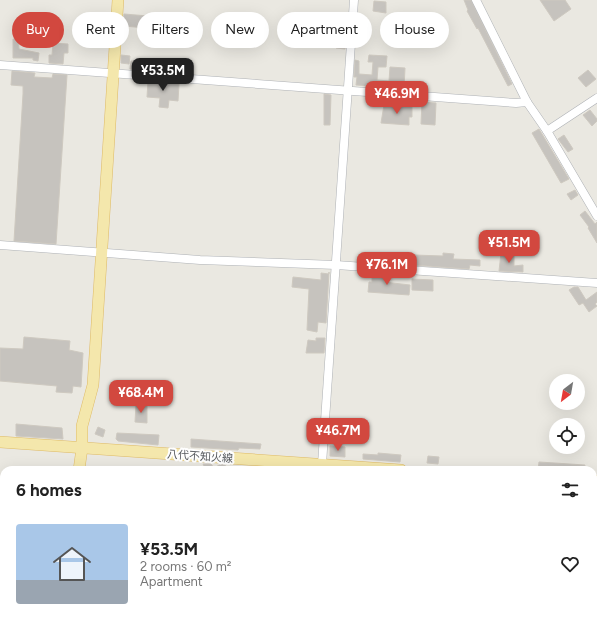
<!DOCTYPE html>
<meta charset="utf-8">
<style>
body{margin:0;font-family:Figtree,"Noto Sans JP",sans-serif;background:#f2f2f2;color:#222;height:100vh;display:flex;flex-direction:column;font-size:15px;white-space:nowrap}
*{box-sizing:border-box;margin:0}
p{font-size:13px;color:#767676}
.icon{flex:none;width:22px;height:22px;fill:none;stroke:currentColor;stroke-width:2;stroke-linecap:round;stroke-linejoin:round}
.map{position:relative;flex:1;overflow:hidden}
.side{position:absolute;left:0px;top:466px;width:597px;height:156px;display:flex;flex-direction:column;background:#fff;border-radius:12px 12px 0 0;box-shadow:0 4px 16px #0002}
.side>*{flex:none}
.hud{position:absolute;left:12px;top:12px;width:573px;height:36px;display:flex;gap:8px}
.needle{width:26px;rotate:211deg}
.controls{position:absolute;left:549px;top:374px;display:grid;gap:8px}
.controls a{display:grid;place-items:center;width:36px;height:36px;border-radius:50%;background:#fff;box-shadow:0 4px 16px #0002;font-size:20px}
.price{position:absolute;translate:-50% -34px;padding:0 9px;border-radius:8px;background:#d2483f;color:#fff;font-size:13px;line-height:26px;filter:drop-shadow(0 1px 2px #0008)}
.price::after{content:'';position:absolute;left:50%;top:24px;width:12px;height:9px;margin-left:-6px;background:inherit;clip-path:polygon(0 0,100% 0,50% 100%)}
.price.active{background:#222;color:#fff}
ul{padding:0;list-style:none}
li{display:flex;align-items:center;gap:12px;height:100px;padding:0 16px}
li span{display:grid;place-items:center;flex:none;width:112px;height:80px;border-radius:4px;color:#555}
li>.icon{margin-inline-start:auto}
span .icon{width:48px;height:48px;fill:#fffc;stroke-width:1}
li b{font-size:17px}
h2{display:flex;justify-content:space-between;align-items:center;height:48px;padding:0 16px;font-size:17px}
.tag{padding:0 14px;border-radius:18px;background:#fff;box-shadow:0 4px 16px #0002;font-size:14px;line-height:36px}
.tag.active{background:#d2483f;color:#fff}
.map>svg:first-child{display:block}
.building{fill:#c6c3be;stroke:#cec9c0}
.lines{fill:none;stroke-linecap:round;stroke-linejoin:round}
.minor-casing{stroke:#aeb1b5;stroke-width:9}
.major-casing{stroke:#deba66;stroke-width:12}
.minor{stroke:#fff;stroke-width:8}
.major{stroke:#f4e7ac;stroke-width:11}
.labels{text-anchor:middle;stroke-width:4;stroke-linejoin:round;paint-order:stroke}
.street-label{font-size:11px;fill:#595c60;stroke:#fff}
</style>
<div class="map">
<svg width="597" height="622" viewBox="0 0 597 622">
<rect width="100%" height="100%" fill="#eae8e1"/>
<g class="building">
<path d="M464,0H471L512,84L508,86L478,28L477,29L467,11L468,10Z"/>
<path d="M540,0H565L571,9L554,21Z"/>
<path d="M374,1L386,2V13L373,11Z"/>
<path d="M124,14L148,16L147,28L123,26Z"/>
<path d="M337,36L343,37V39L346,40L345,49L336,48Z"/>
<path d="M13,39H18L19,49L39,53L38,61L33,60V58H13Z"/>
<path d="M53,43L68,44V53H64L63,64L49,63V55H52Z"/>
<path d="M121,55L130,56L129,64L121,63Z"/>
<path d="M369,55L387,56L386,67H378L377,80L389,81L390,67L405,68L404,88L356,85L357,77H354L355,60L359,61V74L372,75L373,62H368Z"/>
<path d="M131,61L144,62V70L130,69Z"/>
<path d="M588,70L596,79L586,87L578,78Z"/>
<path d="M12,71L35,73L34,77L52,78L53,74L67,75L56,244L14,241L23,94V86L11,85Z"/>
<path d="M148,81L179,84L178,101L169,100L168,108L159,107L160,98L147,97Z"/>
<path d="M324,94L331,95L330,125H324Z"/>
<path d="M422,102L436,103L435,125L421,124Z"/>
<path d="M384,105L412,107V117H409V125L381,123Z"/>
<path d="M590,110L597,119V121L592,126L583,115Z"/>
<path d="M539,129L569,179L561,183L532,133Z"/>
<path d="M564,135L573,149L568,152L558,139Z"/>
<path d="M575,190L578,195L571,200L567,194Z"/>
<path d="M585,211L595,224L597,222V243L588,228L589,227L580,215Z"/>
<path d="M443,253L454,254L453,259L480,260V266L470,265L469,269L413,265L414,255L443,256Z"/>
<path d="M501,253L514,254V266L523,265V272L499,271Z"/>
<path d="M329,272L326,323L318,322L317,332L307,330L309,289L292,287L293,277L321,280V273L329,274Z"/>
<path d="M372,273L384,274V282L410,285L409,295L368,292L369,282H372Z"/>
<path d="M412,279L433,280V291L412,290Z"/>
<path d="M574,287H578L586,300L597,292V302L595,304L597,306L589,312L583,303L579,305L569,290Z"/>
<path d="M24,337L70,341L69,350L83,353L81,387L73,386L72,393L56,392L57,386L0,381V348L23,349Z"/>
<path d="M316,338H325L324,353H306L308,340L316,341Z"/>
<path d="M136,405L147,406V423L135,422Z"/>
<path d="M16,424L62,428L63,439L16,436Z"/>
<path d="M98,427L105,430L103,437L95,434Z"/>
<path d="M117,433L159,435L158,445L118,441L116,439Z"/>
<path d="M191,439L261,444L260,449L239,448L238,450L191,447Z"/>
<path d="M330,446L345,447V457L330,456Z"/>
<path d="M378,453L401,455L400,462L363,459V454L378,455Z"/>
<path d="M428,456L439,457L438,464L427,463Z"/>
<path d="M539,462L585,465L584,470L538,469Z"/>
<path d="M203,464H211L214,468L221,464L225,465L228,470H206Z"/>
</g>
<g class="lines">
<defs>
<g id="minor">
<path d="M476,0L527,102L547,131L597,216"/>
<path d="M0,65L516,103L527,102"/>
<path d="M547,131L597,98"/>
<path d="M0,245L200,260L336,265L597,283"/>
<path d="M322,464L354,0"/>
<path d="M526,618L528,622"/>
<path d="M253,622L260,618"/>
</g>
<g id="major">
<path d="M0,442L401,470"/>
<path d="M79,470L82,448V426L93,385L118,0"/>
<path d="M593,481H597"/>
<path d="M129,618L131,622"/>
</g>
</defs>
<use href="#minor" class="minor-casing"/>
<use href="#major" class="major-casing"/>
<use href="#minor" class="minor"/>
<use href="#major" class="major"/>
</g>
<g class="labels">
<g class="street-label">
<text transform="translate(200 456) rotate(4)" y="4">八代不知火線</text>
</g>
</g>
</svg>
<div class="controls">
<a><svg class="needle" viewBox="-14 -14 28 28"><path d="M0-13l5 13h-10z" fill="#e53935"/><path d="M0 13l5-13h-10z" fill="#767676"/></svg></a>
<a><svg class="icon" aria-label="locate" viewBox="0 0 24 24"><circle cx="12" cy="12" r="6"/><path d="M12 2v4M12 18v4M2 12h4M18 12h4"/></svg></a>
</div>
<b class="price active" style="left:163px;top:92px">¥53.5M</b>
<b class="price" style="left:397px;top:115px">¥46.9M</b>
<b class="price" style="left:509px;top:264px">¥51.5M</b>
<b class="price" style="left:387px;top:286px">¥76.1M</b>
<b class="price" style="left:141px;top:414px">¥68.4M</b>
<b class="price" style="left:338px;top:452px">¥46.7M</b>
<div class="hud">
<a class="tag active">Buy</a>
<a class="tag">Rent</a>
<a class="tag">Filters</a>
<a class="tag">New</a>
<a class="tag">Apartment</a>
<a class="tag">House</a>
</div>
<section class="side">
<h2>6 homes<svg class="icon" aria-label="filters" viewBox="0 0 24 24"><path d="M4 7h16M4 17h16"/><circle cx="9" cy="7" r="2"/><circle cx="15" cy="17" r="2"/></svg></h2>
<ul>
<li><span style="background:linear-gradient(#a9c7e8 70%,#9aa5b1 0)"><svg class="icon" aria-label="home" viewBox="0 0 24 24"><path d="M3 11l9-7 9 7M6 9v11h12V9"/></svg></span><div><b>¥53.5M</b><p>2 rooms · 60 m²</p><p>Apartment</p></div><svg class="icon" aria-label="heart" viewBox="0 0 24 24"><path d="M12 20l-8-8c-3-5 5-10 8-4 3-6 11-1 8 4z"/></svg></li>
</ul>
</section>
</div>
